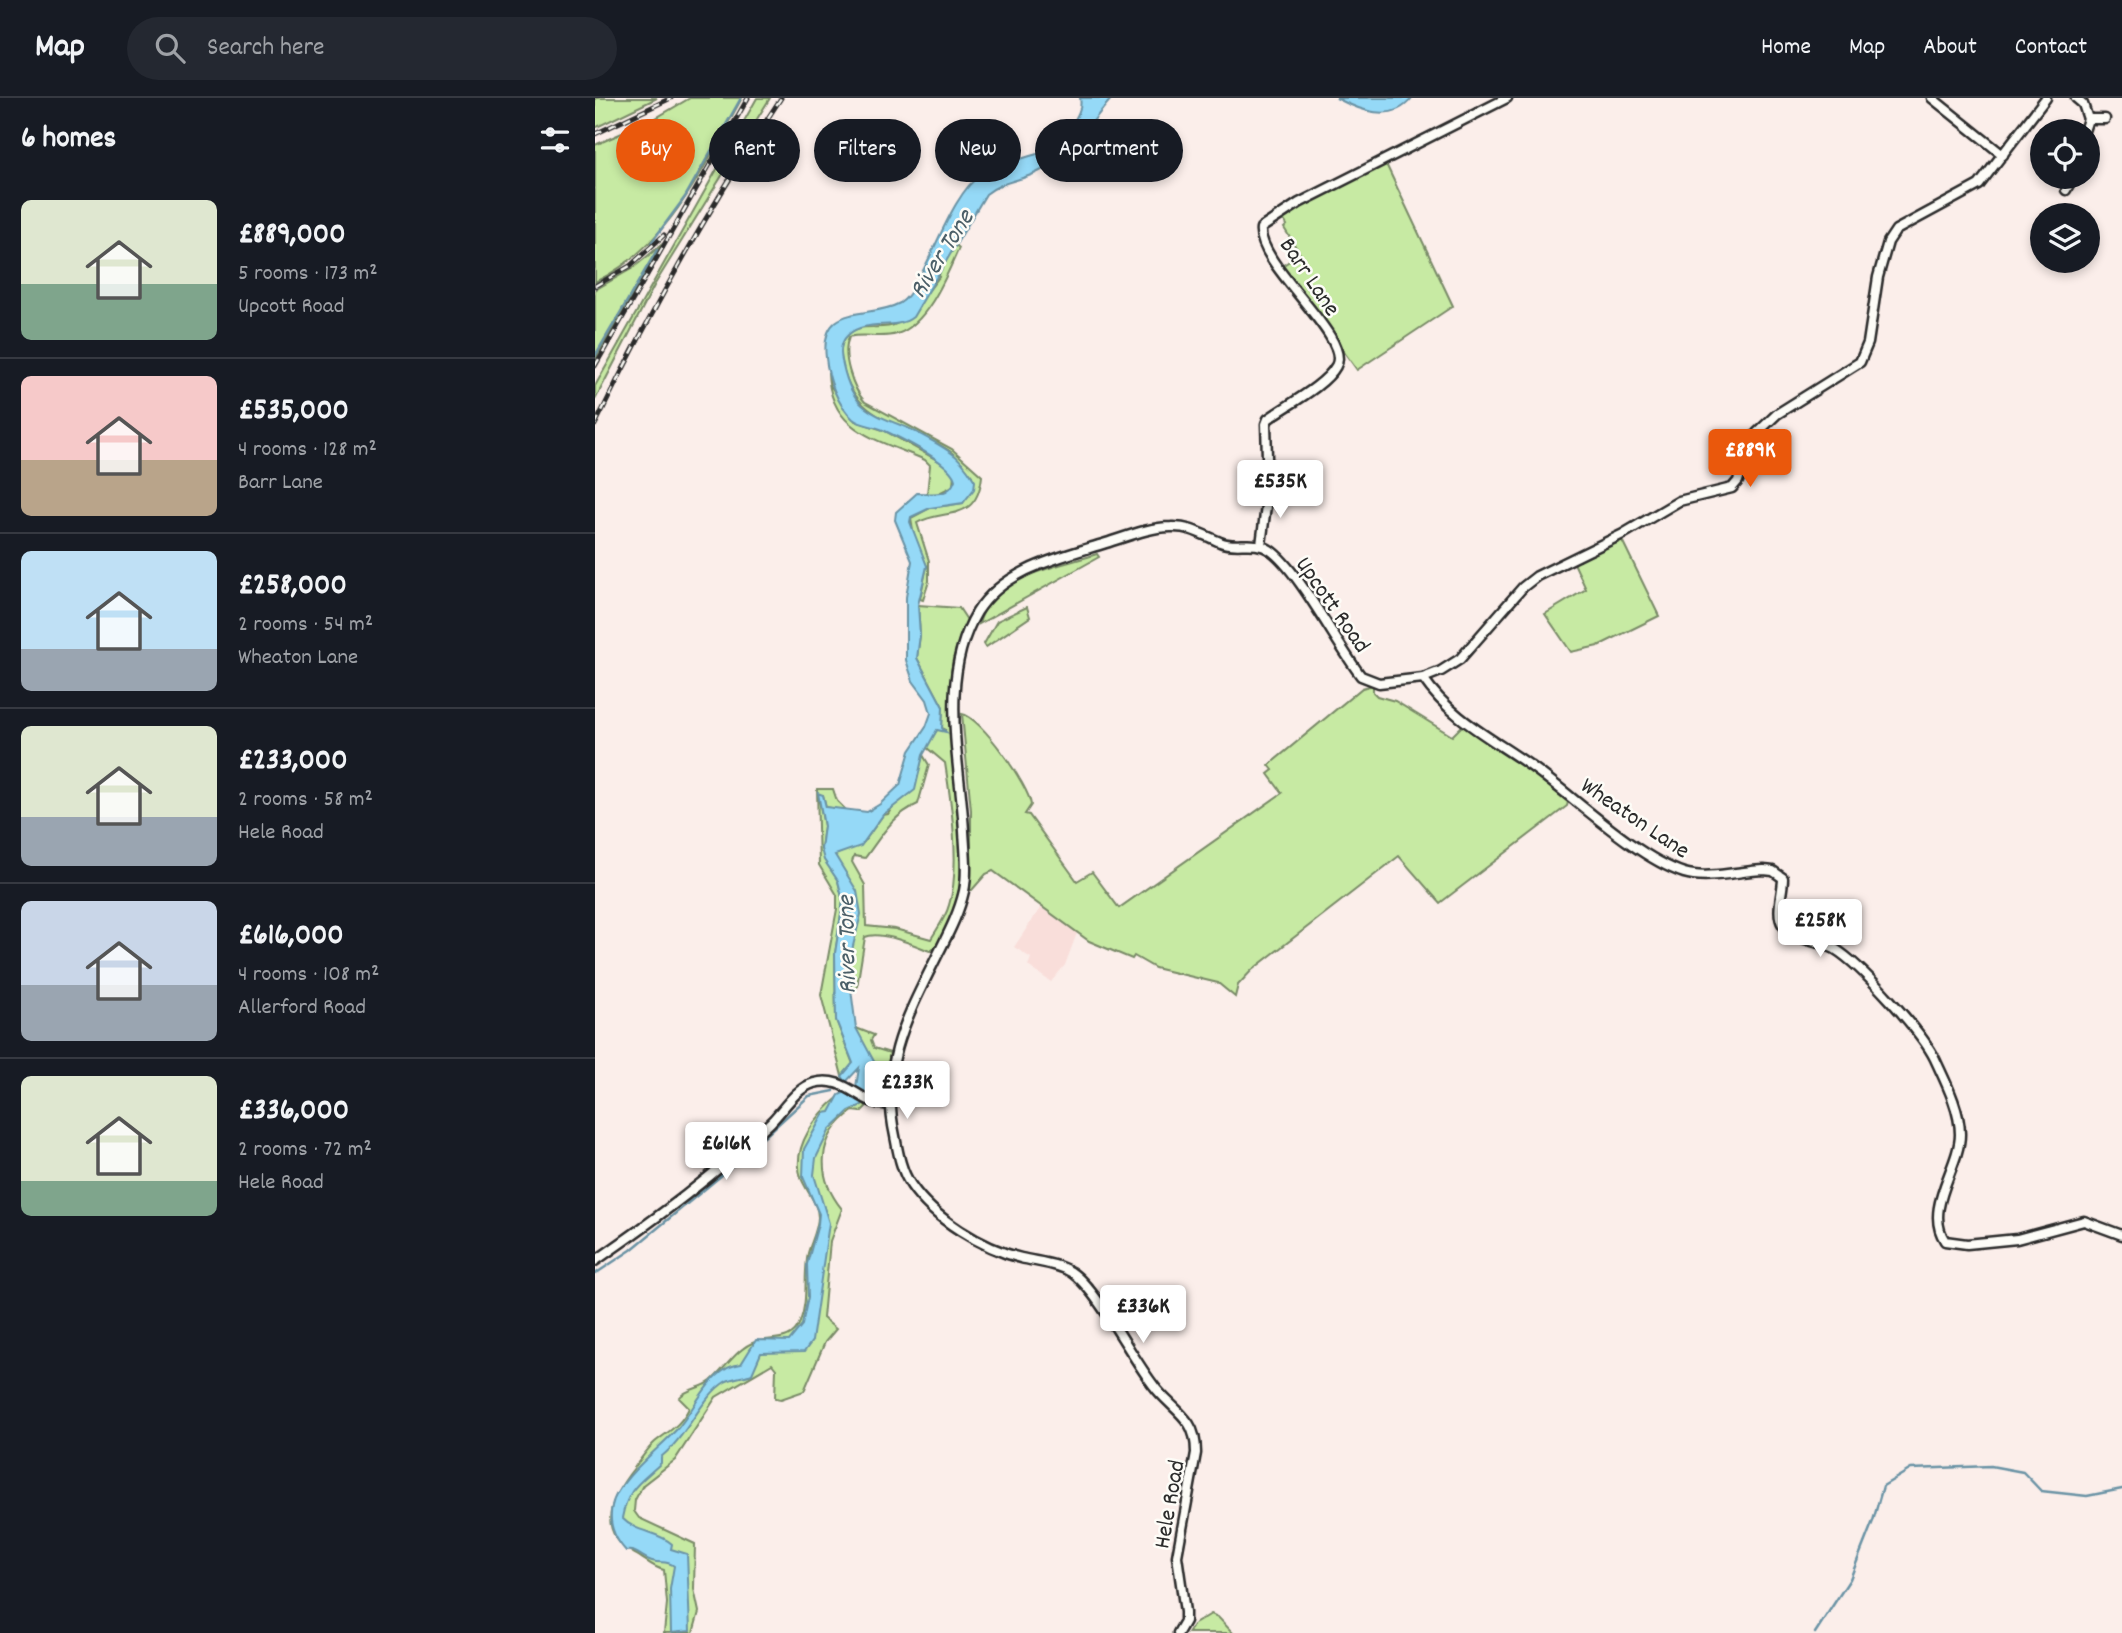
<!DOCTYPE html>
<meta charset="utf-8">
<style>
body{margin:0;font-family:Dekko,sans-serif;background:#242831;color:#f1f3f6;height:100vh;display:flex;flex-direction:column;font-size:26px;white-space:nowrap}
*{box-sizing:border-box;margin:0}
p{font-size:23px;color:#9ea1a6}
.icon{flex:none;width:38px;height:38px;fill:none;stroke:currentColor;stroke-width:2;stroke-linecap:round;stroke-linejoin:round}
.map{position:relative;flex:1;overflow:hidden}
.drawer{display:flex;flex-direction:column;background:#171b24;width:595px}
.drawer>*{flex:none}
.banner{position:absolute;left:21px;top:21px;width:665px;height:63px;display:flex;gap:14px}
.controls{position:absolute;left:1435px;top:21px;display:grid;gap:14px}
.controls a{display:grid;place-items:center;width:70px;height:70px;border-radius:50%;background:#171b24;box-shadow:0 4px 10px #0003;font-size:35px}
.price{position:absolute;translate:-50% -60px;padding:0 16px;border-radius:7px;background:#fff;color:#222;font-size:23px;line-height:46px;filter:drop-shadow(0 2px 4px #0008)}
.price::after{content:'';position:absolute;left:50%;top:42px;width:21px;height:16px;margin-left:-10px;background:inherit;clip-path:polygon(0 0,100% 0,50% 100%)}
.price.active{background:#ea580c;color:#fff}
ul{padding:0;list-style:none}
li{display:flex;align-items:center;gap:21px;height:175px;padding:0 21px}
li+li{border-top:2px solid #363941}
li span{display:grid;place-items:center;flex:none;width:196px;height:140px;border-radius:10px;color:#555}
li>.icon{margin-inline-start:auto}
span .icon{width:84px;height:84px;fill:#fffc;stroke-width:1}
li b{font-size:30px}
h2{display:flex;justify-content:space-between;align-items:center;height:84px;padding:0 21px;font-size:30px}
.pill{padding:0 24px;border-radius:32px;background:#171b24;box-shadow:0 4px 10px #0003;font-size:24px;line-height:63px}
.pill.active{background:#ea580c;color:#fff}
header{display:flex;align-items:center;gap:42px;box-sizing:border-box;height:98px;padding:0 35px;background:#171b24;border-bottom:2px solid #363941}
header strong{font-size:33px}
nav{display:flex;gap:38px;margin-inline-start:auto;font-size:24px}
.search{width:490px;height:63px;background:#242831;display:flex;align-items:center;gap:18px;box-sizing:border-box;padding:0 24px;border-radius:38px;color:#9ea1a6;font-size:26px}
main{display:flex;flex:1;min-height:0}
.map>svg:first-child{display:block}
.built{fill:#f9deda}
.green{fill:#c7eaa3;stroke:#798a67;stroke-width:2}
.water{fill:#95d9f7;stroke:#6b93a5;stroke-width:2}
.lines{fill:none;stroke-linecap:round;stroke-linejoin:round}
.stream{stroke:#6b93a5;stroke-width:2.5}
.street-casing{stroke:#2b2b2b;stroke-width:13}
.street{stroke:#fdfcf7;stroke-width:8}
.rail-casing{stroke:#2b2b2b;stroke-width:5}
.rail{stroke:#fdfcf7;stroke-width:2.5;stroke-dasharray:8;stroke-linecap:butt}
.labels{text-anchor:middle;stroke-width:5;stroke-linejoin:round;paint-order:stroke}
.street-label{font-size:24px;fill:#2b2b2b;stroke:#fdfcf7}
.water-label{font-size:26px;font-style:italic;fill:#4b5f68;stroke:#fdfcf7}
</style>
<header>
<strong>Map</strong>
<div class="search"><svg class="icon" aria-label="search" viewBox="0 0 24 24"><circle cx="10" cy="10" r="6"/><path d="M15 15l6 6"/></svg>Search here</div>
<nav><a>Home</a><a>Map</a><a>About</a><a>Contact</a></nav>
</header>
<main>
<section class="drawer">
<h2>6 homes<svg class="icon" aria-label="filters" viewBox="0 0 24 24"><path d="M4 7h16M4 17h16"/><circle cx="9" cy="7" r="2"/><circle cx="15" cy="17" r="2"/></svg></h2>
<ul>
<li><span style="background:linear-gradient(#dfe7d0 60%,#7fa58c 0)"><svg class="icon" aria-label="home" viewBox="0 0 24 24"><path d="M3 11l9-7 9 7M6 9v11h12V9"/></svg></span><div><b>£889,000</b><p>5 rooms · 173 m²</p><p>Upcott Road</p></div></li>
<li><span style="background:linear-gradient(#f6c9c9 60%,#b9a48a 0)"><svg class="icon" aria-label="home" viewBox="0 0 24 24"><path d="M3 11l9-7 9 7M6 9v11h12V9"/></svg></span><div><b>£535,000</b><p>4 rooms · 128 m²</p><p>Barr Lane</p></div></li>
<li><span style="background:linear-gradient(#bfe0f5 70%,#9aa5b1 0)"><svg class="icon" aria-label="home" viewBox="0 0 24 24"><path d="M3 11l9-7 9 7M6 9v11h12V9"/></svg></span><div><b>£258,000</b><p>2 rooms · 54 m²</p><p>Wheaton Lane</p></div></li>
<li><span style="background:linear-gradient(#dfe7d0 65%,#9aa5b1 0)"><svg class="icon" aria-label="home" viewBox="0 0 24 24"><path d="M3 11l9-7 9 7M6 9v11h12V9"/></svg></span><div><b>£233,000</b><p>2 rooms · 58 m²</p><p>Hele Road</p></div></li>
<li><span style="background:linear-gradient(#c9d6e8 60%,#9aa5b1 0)"><svg class="icon" aria-label="home" viewBox="0 0 24 24"><path d="M3 11l9-7 9 7M6 9v11h12V9"/></svg></span><div><b>£616,000</b><p>4 rooms · 108 m²</p><p>Allerford Road</p></div></li>
<li><span style="background:linear-gradient(#dfe7d0 75%,#7fa58c 0)"><svg class="icon" aria-label="home" viewBox="0 0 24 24"><path d="M3 11l9-7 9 7M6 9v11h12V9"/></svg></span><div><b>£336,000</b><p>2 rooms · 72 m²</p><p>Hele Road</p></div></li>
</ul>
</section>
<div class="map">
<svg width="1527" height="1535" viewBox="0 0 1527 1535">
<rect width="100%" height="100%" fill="#fbeeea"/>
<filter id="ink" filterUnits="userSpaceOnUse"><feTurbulence type="fractalNoise" baseFrequency=".0143" numOctaves="2"/><feDisplacementMap in="SourceGraphic" scale="14" xChannelSelector="R" yChannelSelector="G"/><feConvolveMatrix kernelMatrix="1 2 1 2 8 2 1 2 1" color-interpolation-filters="sRGB"/></filter>
<g filter="url(#ink)">
<path class="built" d="M446,809L482,835L470,867L456,884L433,868L436,860L419,849Z"/>
<g class="green">
<path d="M0,0H62L0,30Z"/>
<path d="M95,0H147C108,69 75,148 0,184V47L59,21Z"/>
<path d="M162,0H175L60,186L0,302V288Z"/>
<path d="M791,66L858,208L762,272L687,168L705,156L689,130L692,127L688,121L716,102Z"/>
<path d="M361,147L364,150C352,177 332,227 302,236C285,241 270,235 254,239C246,257 258,291 270,304L357,351L387,378C382,427 348,409 322,425L334,463V483L328,502L325,501L332,468L319,438L316,420L335,410L368,405L377,378C371,371 364,360 356,354C314,324 262,328 248,269C246,258 243,249 251,239C264,222 285,234 301,226C318,218 332,193 344,179L345,170Z"/>
<path d="M65,148L63,154L0,261V192L38,170Z"/>
<path d="M233,274L235,287L260,323L288,332L349,366L359,375L358,388L342,396H332L335,367L330,362C283,341 235,335 233,274Z"/>
<path d="M1027,442L1064,518L1003,548L976,554L950,516L991,491L979,465Z"/>
<path d="M502,456L504,459L384,526C396,477 463,469 502,456Z"/>
<path d="M323,507L364,510L372,522C366,536 359,552 357,567C345,653 391,745 352,828C348,837 344,849 335,853C319,847 286,832 270,839L262,889L257,893L253,868L262,827L240,757L269,744L288,717L293,716L300,705L319,692L328,657L334,667L323,706C296,718 286,739 270,760L259,758L257,764L270,787L271,828L300,831L336,841C342,831 351,819 354,807C366,771 356,703 350,665L331,649L342,632H351L347,630L348,609L322,560L325,537Z"/>
<path d="M432,509L435,519L391,549L389,546L402,523Z"/>
<path d="M778,587V594L782,598L800,603L857,638L868,627L911,654L973,704L972,708L845,805L804,758L657,872L643,887L640,899L623,885L560,870L539,858L537,861L494,843L398,773L391,776L377,792H373L376,783V712L367,616C385,618 434,688 436,707L430,716L434,717L482,783L497,774L524,810L687,695L673,676L678,672L674,667L767,590Z"/>
<path d="M222,691H238L242,703L252,713L231,709L228,697H223L229,728L226,751L243,783L248,803L240,856L241,922L258,966L247,978L226,897L242,811V797L224,767Z"/>
<path d="M261,930L279,937L276,942L279,950L295,955L289,993L282,1002L275,1000C293,975 269,954 261,930Z"/>
<path d="M245,998L270,1004L271,1009L266,1014L258,1013C221,1038 221,1079 247,1111L235,1143L228,1220L241,1231L230,1244L209,1293L186,1301L180,1300L181,1271L177,1266L121,1299L80,1362L48,1387L40,1402L39,1413L44,1420L100,1446L99,1491L104,1514L98,1535H69L72,1505L69,1472C58,1470 50,1461 40,1456C0,1434 15,1400 39,1370C46,1361 52,1351 60,1344C74,1333 86,1327 94,1310L84,1300C92,1290 106,1291 116,1283C129,1272 143,1249 160,1244C177,1239 197,1245 205,1224C214,1201 208,1178 213,1155C216,1144 223,1131 223,1119C223,1105 211,1093 206,1080C196,1048 222,1016 245,998Z"/>
<path d="M616,1516L623,1519L638,1535H593L598,1527Z"/>
</g>
<g class="water">
<path d="M485,0H517C493,27 479,55 445,73C427,83 408,82 391,96L318,219C301,233 271,220 253,237C244,245 245,256 248,267C257,308 272,314 308,328C319,332 345,347 355,354C365,360 374,373 380,383L379,391L368,405L335,410L316,419L315,424L332,468L323,507L325,537L322,560L348,609L347,630L351,634L342,632L328,657L320,692L288,717L266,748L240,757L262,793L266,816L253,868L261,930L282,969L281,992L267,1007L254,1013L235,1031L221,1060L219,1077L234,1125L217,1243L209,1254L166,1255L157,1276C149,1279 137,1280 130,1284C107,1298 92,1339 66,1359V1365C45,1385 33,1389 27,1420C41,1435 63,1433 77,1446L76,1451L92,1456L95,1533L76,1535L75,1491L79,1468C71,1462 66,1466 57,1463C47,1460 41,1451 31,1453C19,1440 13,1426 17,1408C21,1383 65,1350 83,1330C99,1311 109,1285 131,1271C135,1268 141,1267 146,1266L161,1242L194,1243L207,1227L213,1199L212,1166L223,1126L224,1116L208,1079L209,1051L229,1015L235,1014L244,997L261,989L264,970L251,984L247,978L258,965L241,922L240,855L248,803L243,783L229,762L226,751L229,728L223,695L228,697L231,709L272,714L285,706L305,687L315,653L331,629L336,615L332,602L318,583L311,562V499L317,463L300,422L301,414L322,395C336,395 354,400 360,382C356,364 305,340 288,332C277,327 267,328 258,321C242,307 233,280 231,260C224,203 274,222 305,205C330,190 352,97 387,76C405,66 423,62 442,56C459,49 490,19 485,0Z"/>
<path d="M741,0H817C797,26 764,12 741,0Z"/>
</g>
<g class="lines">
<g class="stream">
<path d="M56,145L90,99L146,0"/>
<path d="M0,258L62,152"/>
<path d="M0,1176L36,1152L133,1072L214,998L239,993"/>
<path d="M1220,1535L1255,1481L1278,1423L1288,1388L1316,1371L1396,1368L1428,1374L1446,1393L1492,1398L1527,1391"/>
</g>
<defs>
<g id="street">
<path d="M1337,0L1408,57"/>
<path d="M1481,0L1488,6L1493,21L1489,33"/>
<path d="M1493,21H1510"/>
<path d="M1471,92L1478,79"/>
<path d="M666,447L673,392L671,326L673,321C692,307 730,288 741,268C758,240 661,166 666,130L704,105L912,0"/>
<path d="M828,580C858,624 903,643 944,674C983,703 1043,760 1089,775C1112,782 1144,773 1169,772L1178,773L1188,780C1188,795 1180,815 1188,827C1197,842 1226,843 1240,851C1266,867 1327,934 1340,961C1350,983 1365,1011 1365,1036C1365,1069 1328,1110 1350,1143L1372,1146L1422,1141L1489,1123L1527,1137"/>
<path d="M0,1163C62,1120 122,1076 176,1024C189,1011 201,990 219,985C251,976 267,1009 293,1006"/>
<path d="M583,1535L590,1523V1514L582,1458L601,1355C601,1345 600,1335 594,1326C585,1312 569,1302 559,1288C536,1259 503,1192 476,1174C461,1165 442,1164 426,1160C387,1150 339,1121 316,1087C306,1073 303,1054 300,1038C284,966 313,917 344,854C354,834 364,815 369,793C373,774 370,752 369,733C365,662 343,579 382,514C409,471 466,459 511,445C531,439 554,429 576,429C595,428 608,437 625,444C640,451 659,441 675,452C703,471 742,547 766,578L784,585L828,580L846,573L865,561L928,489L942,478L1028,436L1084,403L1137,390L1143,383L1155,346L1162,335L1182,316L1265,264L1273,245L1283,179L1293,144L1301,132L1384,87L1451,0"/>
</g>
</defs>
<use href="#street" class="street-casing"/>
<use href="#street" class="street"/>
<defs>
<g id="rail">
<path d="M0,36L76,0"/>
<path d="M0,188L35,168L69,137"/>
<path d="M0,268L153,0"/>
<path d="M0,327C55,214 117,105 186,0"/>
</g>
</defs>
<use href="#rail" class="rail-casing"/>
<use href="#rail" class="rail"/>
</g>
</g>
<g class="labels">
<g class="street-label">
<text transform="translate(716 178) rotate(56)" y="8">Barr Lane</text>
<text transform="translate(739 506) rotate(55)" y="8">Upcott Road</text>
<text transform="translate(1041 719) rotate(34)" y="8">Wheaton Lane</text>
<text transform="translate(573 1406) rotate(-80)" y="8">Hele Road</text>
</g>
<g class="water-label">
<text transform="translate(345 155) rotate(-58)" y="9">River Tone</text>
<text transform="translate(250 847) rotate(-91)" y="9">River Tone</text>
</g>
</g>
</svg>
<div class="controls">
<a><svg class="icon" aria-label="locate" viewBox="0 0 24 24"><circle cx="12" cy="12" r="6"/><path d="M12 2v4M12 18v4M2 12h4M18 12h4"/></svg></a>
<a><svg class="icon" aria-label="layers" viewBox="0 0 24 24"><path d="M12 4l9 5-9 5-9-5zM3 14l9 5 9-5"/></svg></a>
</div>
<b class="price active" style="left:1155px;top:391px">£889K</b>
<b class="price" style="left:685px;top:422px">£535K</b>
<b class="price" style="left:1225px;top:861px">£258K</b>
<b class="price" style="left:312px;top:1023px">£233K</b>
<b class="price" style="left:131px;top:1084px">£616K</b>
<b class="price" style="left:548px;top:1247px">£336K</b>
<div class="banner">
<a class="pill active">Buy</a>
<a class="pill">Rent</a>
<a class="pill">Filters</a>
<a class="pill">New</a>
<a class="pill">Apartment</a>
</div>
</div>
</main>
